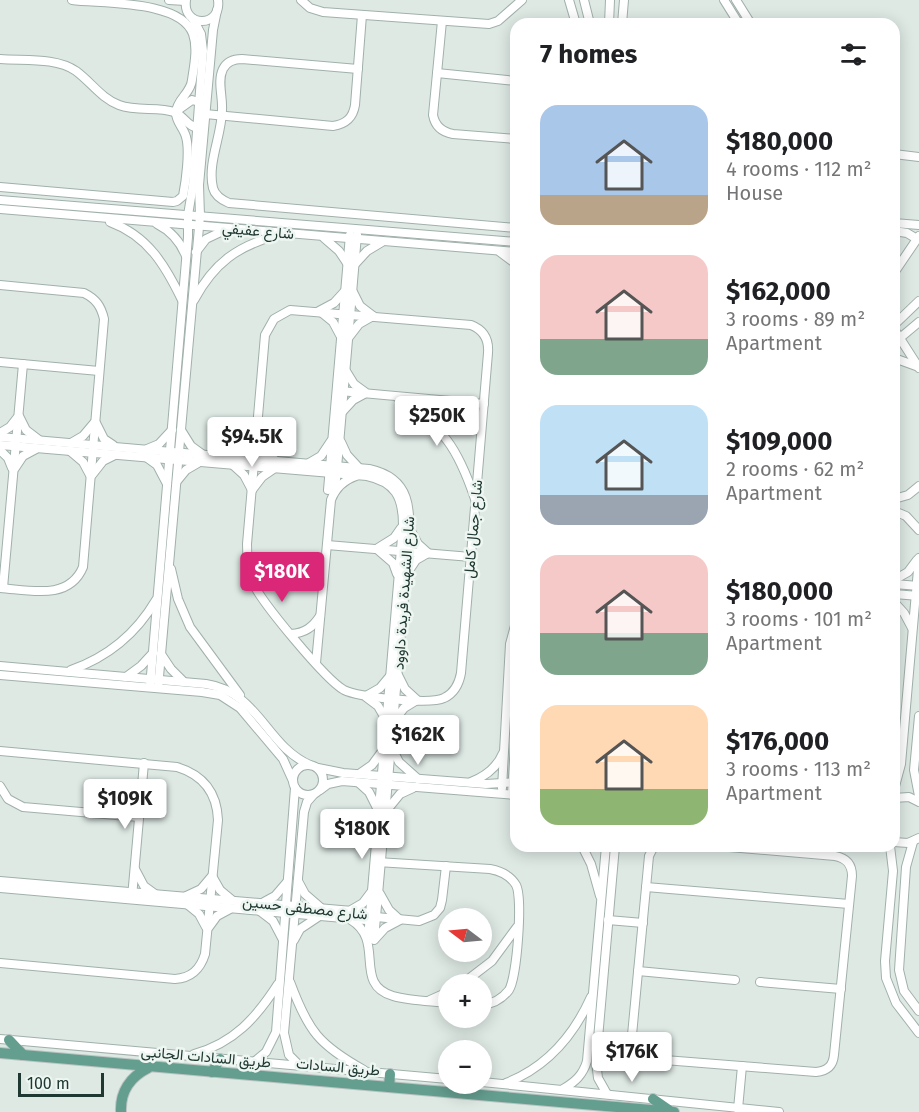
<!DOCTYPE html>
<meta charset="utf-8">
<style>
body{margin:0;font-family:"Fira Sans",Vazirmatn,sans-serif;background:#f6f6f6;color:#202124;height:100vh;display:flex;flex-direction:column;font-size:22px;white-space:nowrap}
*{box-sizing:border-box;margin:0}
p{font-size:20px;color:#757577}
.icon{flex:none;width:33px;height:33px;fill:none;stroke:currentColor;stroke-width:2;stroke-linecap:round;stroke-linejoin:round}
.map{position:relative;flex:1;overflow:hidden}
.panel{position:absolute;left:510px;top:18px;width:390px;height:834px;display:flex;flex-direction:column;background:#fff;border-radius:18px;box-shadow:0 3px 15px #0003}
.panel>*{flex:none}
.needle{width:39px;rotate:286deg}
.controls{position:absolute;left:438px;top:908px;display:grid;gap:12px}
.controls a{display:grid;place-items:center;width:54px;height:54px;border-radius:50%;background:#fff;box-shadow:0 3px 15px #0003;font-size:30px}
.scale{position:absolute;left:18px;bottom:15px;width:86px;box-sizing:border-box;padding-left:6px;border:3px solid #203832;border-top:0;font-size:16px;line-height:21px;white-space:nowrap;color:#203832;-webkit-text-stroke:4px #eef6f2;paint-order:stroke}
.price{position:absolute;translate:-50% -51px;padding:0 14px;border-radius:6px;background:#fff;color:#222;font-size:20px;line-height:39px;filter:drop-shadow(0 2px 3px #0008)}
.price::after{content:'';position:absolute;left:50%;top:36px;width:18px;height:14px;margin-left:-9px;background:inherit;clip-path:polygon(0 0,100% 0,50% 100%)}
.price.on{background:#db2777;color:#fff}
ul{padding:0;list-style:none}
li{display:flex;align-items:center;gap:18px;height:150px;padding:0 30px}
li span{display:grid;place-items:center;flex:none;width:168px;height:120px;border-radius:18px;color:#555}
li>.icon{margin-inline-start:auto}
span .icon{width:72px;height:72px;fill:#fffc;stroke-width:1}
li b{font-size:26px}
h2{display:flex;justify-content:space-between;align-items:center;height:72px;padding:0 30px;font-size:26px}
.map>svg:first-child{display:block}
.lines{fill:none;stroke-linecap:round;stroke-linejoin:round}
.minor-casing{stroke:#a1b0ab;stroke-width:10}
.major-casing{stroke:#bcc3c2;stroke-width:12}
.minor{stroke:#fff;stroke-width:8}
.major{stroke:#649e8f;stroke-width:10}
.labels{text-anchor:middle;stroke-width:5;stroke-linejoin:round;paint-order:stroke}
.street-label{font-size:15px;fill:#203832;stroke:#eef6f2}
</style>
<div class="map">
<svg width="919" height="1112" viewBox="0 0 919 1112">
<rect width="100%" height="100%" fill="#dee9e4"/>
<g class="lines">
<defs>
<g id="minor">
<path d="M169,0L185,1"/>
<path d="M186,0C182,28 222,28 218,0"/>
<path d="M301,0L310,8L323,12L489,24L498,21L522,0"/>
<path d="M569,0L576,24"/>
<path d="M584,0L590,24"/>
<path d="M724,0L739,24"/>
<path d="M736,0L751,24"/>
<path d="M442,21L433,115C435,126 442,132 453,134L516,139"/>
<path d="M609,24L610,0"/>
<path d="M622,24L624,0"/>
<path d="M0,59C24,61 56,57 76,71C92,83 101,98 119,105C137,112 158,106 174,112C184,115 187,128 201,128"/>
<path d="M358,69L242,59C234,59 227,61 223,69C217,81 223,97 222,110C222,135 207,163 213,188C215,196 222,200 229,203L516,228"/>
<path d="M437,73L516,81"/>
<path d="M178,110L192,100L203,103"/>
<path d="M205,114L333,126C346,124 353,118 355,105L362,15"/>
<path d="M894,154L919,157"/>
<path d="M0,187L173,202L177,201L183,196C186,181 190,150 186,137C184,128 175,121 176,112C177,99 191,93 192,80C194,66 198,48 193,34C181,0 104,4 72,0"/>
<path d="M0,200L516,242"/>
<path d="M0,209L516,252"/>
<path d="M110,222C148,236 165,265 182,300"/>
<path d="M894,223L919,225"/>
<path d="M157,224C171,231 180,241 186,256"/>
<path d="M894,231L907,233L917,239"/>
<path d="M324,238L339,251L347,263"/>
<path d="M196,252L206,239L225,230"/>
<path d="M500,252L516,264"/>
<path d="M355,264L367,251L382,242"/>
<path d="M894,273L919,236"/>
<path d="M0,285L84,293C96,299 101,306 104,319L83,567C69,601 29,590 0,588"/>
<path d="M353,292L360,306L373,316"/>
<path d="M194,300C214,263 237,246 278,235"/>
<path d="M290,310L471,325C484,330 489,340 488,353L461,673C459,684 455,693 444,698C430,705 358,697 344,690C326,680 260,601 252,581C248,569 247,557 247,544L265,335L274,319Z"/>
<path d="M319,311L334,303L344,292"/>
<path d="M322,313L333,322L340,335"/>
<path d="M894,325L919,301"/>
<path d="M894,329L919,368"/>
<path d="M349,337L359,324L373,316"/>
<path d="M894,343L919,322"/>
<path d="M894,358L916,366"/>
<path d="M0,362L99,371"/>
<path d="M346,371L354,384L365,392"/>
<path d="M340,391L484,404"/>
<path d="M398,398C444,429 457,446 475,499"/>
<path d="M342,412L353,400L364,394"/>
<path d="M19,416L26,430L39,440"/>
<path d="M96,423L104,439L113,445"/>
<path d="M181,430L191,446L202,454"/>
<path d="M0,433L10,427L17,418"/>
<path d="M0,437L369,469C415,479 410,514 408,552L374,940"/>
<path d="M341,442L347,455L359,468"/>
<path d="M71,443L83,436L94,423"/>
<path d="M0,445L367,476C395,482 403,497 403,525L368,938"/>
<path d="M147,449L159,444L172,430"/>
<path d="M0,450L8,458L12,468"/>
<path d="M70,451L83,462L90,475"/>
<path d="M234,456L246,448L256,436L264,450L275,460"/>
<path d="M146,457L157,465L167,484"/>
<path d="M309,463L321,456L331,441"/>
<path d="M233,465L244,475L252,490"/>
<path d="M15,468L23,456L36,449"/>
<path d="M92,475L103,461L115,455"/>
<path d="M177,481L186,470L198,463"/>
<path d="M252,490L262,477L275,468"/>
<path d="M328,490L350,235"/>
<path d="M335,491L357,235"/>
<path d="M894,499L908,495L919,486"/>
<path d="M894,511L906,516L919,530"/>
<path d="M327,545L471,557"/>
<path d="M378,548L394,538L401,528"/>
<path d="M378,550L393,563L397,574"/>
<path d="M171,569L178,599L190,627L240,695"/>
<path d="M408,572L416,560L428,553L418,544L410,529"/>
<path d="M894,580L908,572L917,560"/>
<path d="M894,584L919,586"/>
<path d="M3,588L23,364"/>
<path d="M894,594L919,596"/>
<path d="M894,602L904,613L912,628"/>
<path d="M291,634C305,633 313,627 320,616"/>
<path d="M161,654L171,669L183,681"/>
<path d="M316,663L331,500C336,487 344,480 356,476"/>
<path d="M0,666L206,684C259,692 266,746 310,765"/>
<path d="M71,670C108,657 136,634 156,600"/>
<path d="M0,675L202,692L220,695L240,708L283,759L293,781"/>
<path d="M126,677L141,666L153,653"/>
<path d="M150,687L188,237V215L193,185L203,51L201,34L193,19"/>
<path d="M158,688L200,216L199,185L213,30L217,10"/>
<path d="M366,696L380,688L390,676"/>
<path d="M366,697L378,706L386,720"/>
<path d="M919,716L914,770L919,796"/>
<path d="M395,720L404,708L417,700L405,689L398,675"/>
<path d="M392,748L399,762L418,779"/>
<path d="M0,751L177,767C203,775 217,793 218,820L205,954C200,970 191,978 175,979L0,963"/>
<circle cx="308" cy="780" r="15"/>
<path d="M318,768L343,773L486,784L516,782"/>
<path d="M359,774L372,765L383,750"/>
<path d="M471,782C486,776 497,768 503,753"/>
<path d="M359,783L369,792L377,808"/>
<path d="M0,786L8,799L23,807L139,817"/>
<path d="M502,788L510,644L516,622"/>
<path d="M320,790L328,784L342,781L516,795"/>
<path d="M894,790L901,764L919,558"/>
<path d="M512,795L516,725"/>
<path d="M894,798L909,797L919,802"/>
<path d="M387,810L400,794L413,788"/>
<path d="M894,842L908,843L919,838"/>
<path d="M913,842L906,867L899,970L904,991L919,1011"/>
<path d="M582,846L591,864L600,896"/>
<path d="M654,846L649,856L632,1035C633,1048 639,1056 652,1059L816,1072C827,1071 833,1066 834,1055L852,876C852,864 846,858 835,856L717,846"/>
<path d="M890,846L893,871L885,961L886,978L896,1003L919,1033"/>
<path d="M377,862L490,869C501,871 510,875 516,885C523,898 517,977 509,990C502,999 492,1004 482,1005"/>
<path d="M135,869L144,886L155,894"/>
<path d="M0,881L364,912L374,915"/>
<path d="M298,881L305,894L320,907"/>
<path d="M646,887L849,904"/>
<path d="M0,888L366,920L376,917L419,921L434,915L440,908L442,900L446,866"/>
<path d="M186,896L201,889L212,876L220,890L232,900"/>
<path d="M132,897L144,763"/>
<path d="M264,902L275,896L287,882"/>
<path d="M188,905L199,914L206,927"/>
<path d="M351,910L363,903L372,891"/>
<path d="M260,911L273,921L283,940"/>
<path d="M351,920C386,941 352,984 393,996C410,1001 431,1001 448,1003"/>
<path d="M608,920L643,923"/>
<path d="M209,927L217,916L230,909"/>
<path d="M375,939L385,928L400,920L389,910L380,894"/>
<path d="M294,940L300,929L318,917"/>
<path d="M638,971L735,980"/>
<path d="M290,982C308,1031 319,1045 364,1070"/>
<path d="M760,982L841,989"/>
<path d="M462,984L492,961L517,927"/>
<path d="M430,1000L448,992"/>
<path d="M0,1039L448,1079"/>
<path d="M194,1054C234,1043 256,1018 278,984"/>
<path d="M254,1062L266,1052L276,1032L295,788"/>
<path d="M299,1065L289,1055L284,1033L304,812L307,802L314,794"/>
<path d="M482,1082L779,1112"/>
<path d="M506,1083C547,1067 573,1037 591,997"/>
<path d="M563,1089C575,1082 583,1075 587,1061L606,846"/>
<path d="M607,1094L598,1078L596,1061L615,846"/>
<path d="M738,1109L742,1066"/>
</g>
<g id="major">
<path d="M9,1040L23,1055"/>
<path d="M0,1053L674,1112"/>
<path d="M212,1072L220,1059"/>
<path d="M389,1087L390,1074"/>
<path d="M653,1099L669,1110"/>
<path d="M121,1112C120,1092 130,1077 148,1068"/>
</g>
</defs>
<use href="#minor" class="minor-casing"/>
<use href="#major" class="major-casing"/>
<use href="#minor" class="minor"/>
<use href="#major" class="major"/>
</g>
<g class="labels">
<g class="street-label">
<text transform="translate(258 231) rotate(5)" y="5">شارع عفيفي</text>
<text transform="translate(473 529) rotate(-85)" y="5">شارع جمال كامل</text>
<text transform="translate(404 593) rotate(-86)" y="5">شارع الشهيدة فريدة داوود</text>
<text transform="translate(305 908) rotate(6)" y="5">شارع مصطفى حسين</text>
<text transform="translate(206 1057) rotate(5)" y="5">طريق السادات الجانبى</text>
<text transform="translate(338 1067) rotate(5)" y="5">طريق السادات</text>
</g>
</g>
</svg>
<div class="controls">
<a><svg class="needle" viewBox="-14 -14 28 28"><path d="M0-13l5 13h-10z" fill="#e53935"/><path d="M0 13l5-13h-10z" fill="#757577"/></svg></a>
<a>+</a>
<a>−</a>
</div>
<div class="scale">100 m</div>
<b class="price" style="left:437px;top:447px">$250K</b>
<b class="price" style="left:252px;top:468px">$94.5K</b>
<b class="price on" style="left:282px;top:603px">$180K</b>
<b class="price" style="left:418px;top:766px">$162K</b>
<b class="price" style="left:125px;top:830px">$109K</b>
<b class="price" style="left:362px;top:860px">$180K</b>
<b class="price" style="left:632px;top:1083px">$176K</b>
<section class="panel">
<h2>7 homes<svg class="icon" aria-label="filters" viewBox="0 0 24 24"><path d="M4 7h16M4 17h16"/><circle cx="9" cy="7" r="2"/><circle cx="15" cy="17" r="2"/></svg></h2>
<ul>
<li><span style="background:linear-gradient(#a9c7e8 75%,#b9a48a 0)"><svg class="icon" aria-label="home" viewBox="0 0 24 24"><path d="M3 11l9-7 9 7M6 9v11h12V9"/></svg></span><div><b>$180,000</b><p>4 rooms · 112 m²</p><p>House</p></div></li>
<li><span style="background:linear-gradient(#f6c9c9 70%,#7fa58c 0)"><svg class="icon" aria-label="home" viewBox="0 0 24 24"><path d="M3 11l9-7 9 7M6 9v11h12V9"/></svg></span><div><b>$162,000</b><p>3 rooms · 89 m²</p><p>Apartment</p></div></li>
<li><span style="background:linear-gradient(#bfe0f5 75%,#9aa5b1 0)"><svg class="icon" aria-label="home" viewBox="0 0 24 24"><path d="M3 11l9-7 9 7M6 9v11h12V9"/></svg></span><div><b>$109,000</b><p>2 rooms · 62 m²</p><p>Apartment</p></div></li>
<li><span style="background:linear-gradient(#f6c9c9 65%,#7fa58c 0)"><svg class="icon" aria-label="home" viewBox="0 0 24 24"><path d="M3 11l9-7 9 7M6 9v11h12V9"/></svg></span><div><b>$180,000</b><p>3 rooms · 101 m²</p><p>Apartment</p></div></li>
<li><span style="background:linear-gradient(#ffd9b3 70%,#8fb573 0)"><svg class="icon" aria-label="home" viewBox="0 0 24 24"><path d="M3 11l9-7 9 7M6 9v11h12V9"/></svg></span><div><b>$176,000</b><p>3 rooms · 113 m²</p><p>Apartment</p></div></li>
</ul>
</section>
</div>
